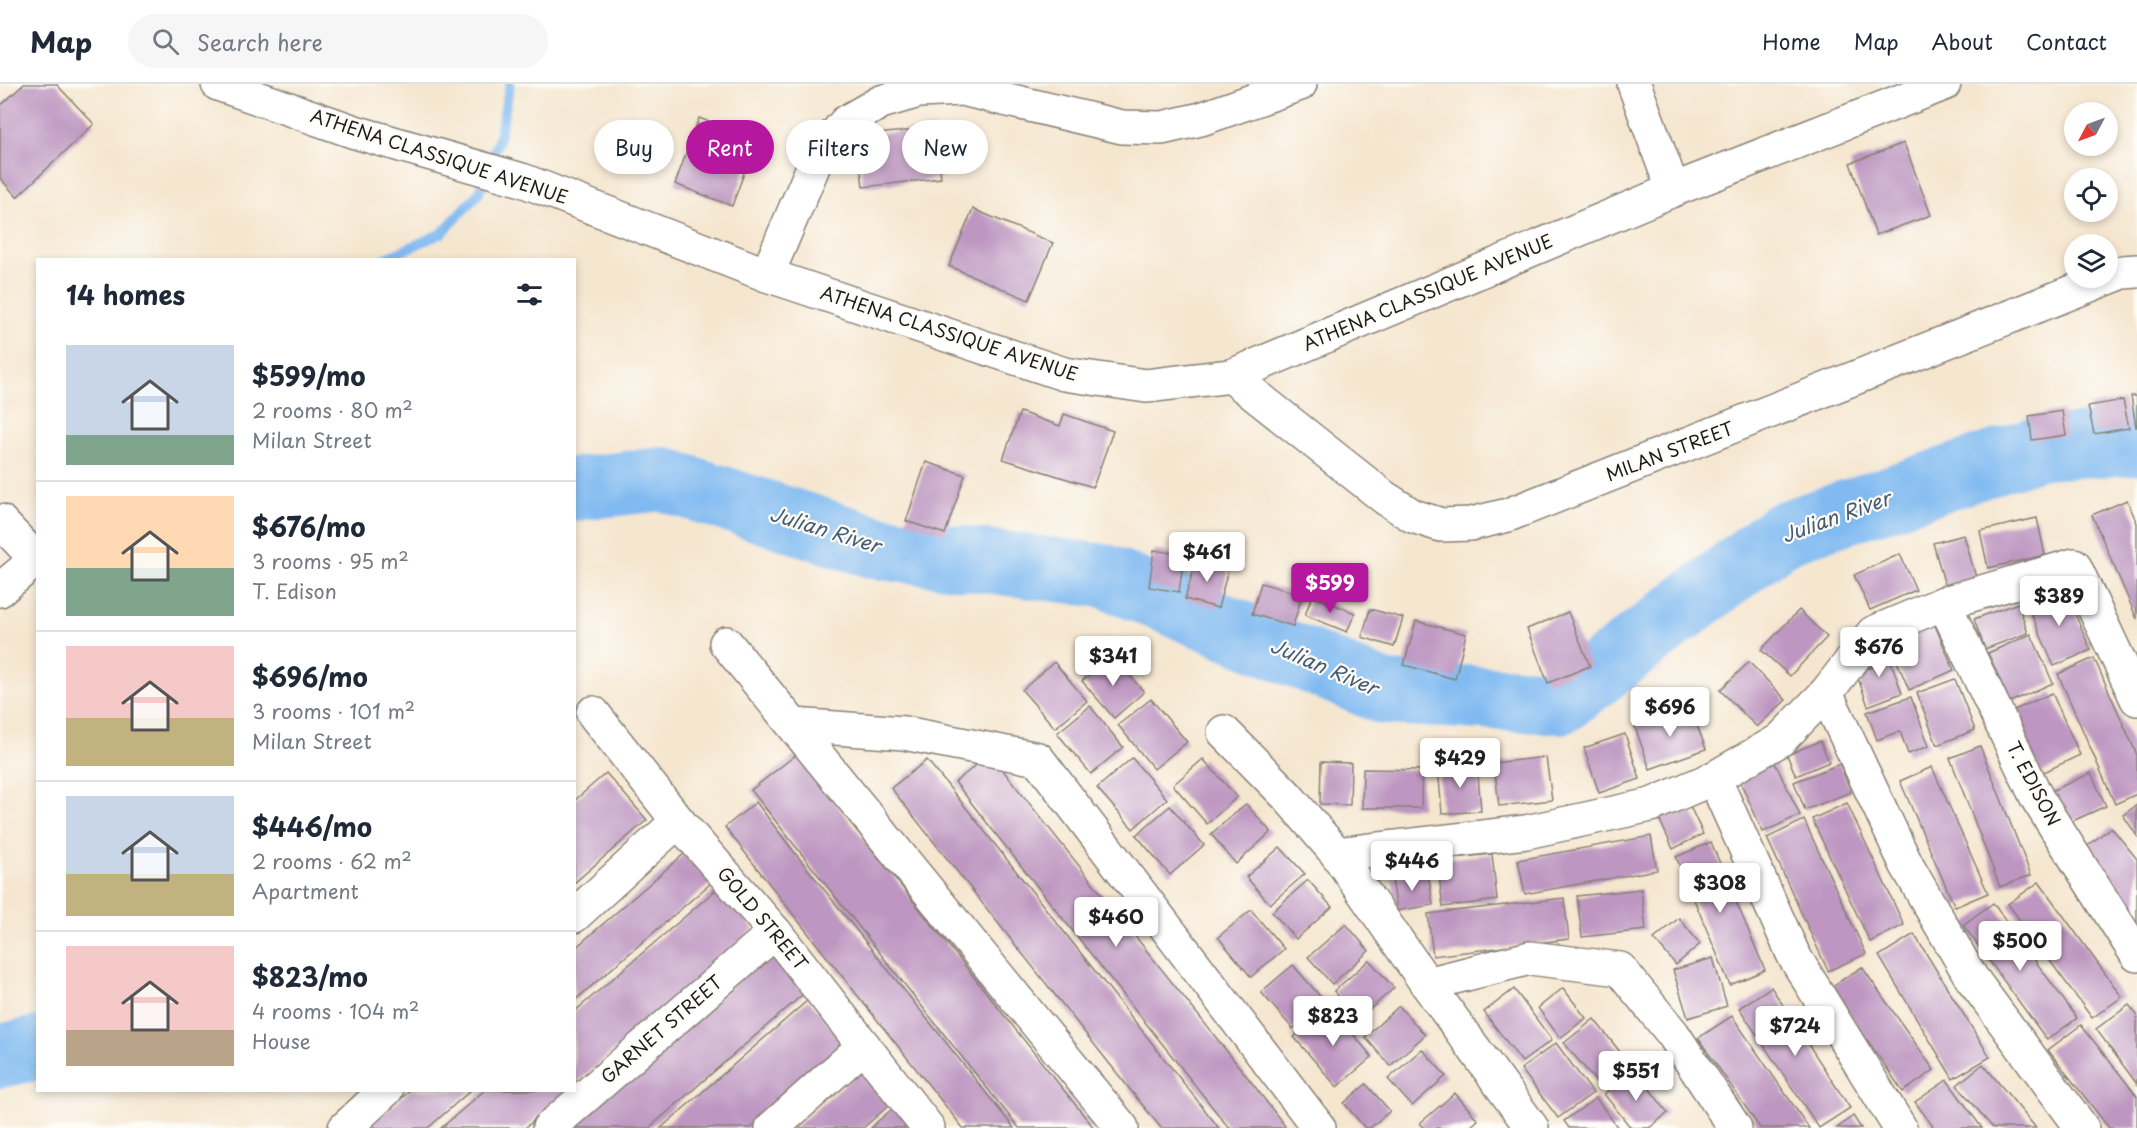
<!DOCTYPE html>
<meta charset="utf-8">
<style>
body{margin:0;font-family:"Playpen Sans",sans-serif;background:#f6f6f7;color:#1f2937;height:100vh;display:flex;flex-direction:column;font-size:22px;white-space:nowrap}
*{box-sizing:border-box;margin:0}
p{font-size:20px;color:#747a83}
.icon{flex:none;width:33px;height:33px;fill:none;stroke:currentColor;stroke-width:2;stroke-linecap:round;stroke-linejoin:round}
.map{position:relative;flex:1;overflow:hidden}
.panel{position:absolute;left:36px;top:174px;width:540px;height:834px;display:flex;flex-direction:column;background:#fff;border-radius:0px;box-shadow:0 3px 9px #0003}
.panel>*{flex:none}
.top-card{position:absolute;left:594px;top:36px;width:570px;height:54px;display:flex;gap:12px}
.needle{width:39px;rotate:229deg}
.buttons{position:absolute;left:2064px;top:18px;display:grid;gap:12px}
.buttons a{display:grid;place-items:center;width:54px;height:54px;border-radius:50%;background:#fff;box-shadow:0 3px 9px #0003;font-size:30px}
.price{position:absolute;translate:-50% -51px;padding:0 14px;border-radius:6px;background:#fff;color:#222;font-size:20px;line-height:39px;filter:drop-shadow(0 2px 3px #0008)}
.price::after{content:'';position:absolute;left:50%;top:36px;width:18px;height:14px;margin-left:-9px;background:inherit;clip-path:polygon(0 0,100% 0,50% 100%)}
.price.on{background:#b5179e;color:#fff}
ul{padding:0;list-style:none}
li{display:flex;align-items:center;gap:18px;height:150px;padding:0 30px}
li+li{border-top:2px solid #e0e1e3}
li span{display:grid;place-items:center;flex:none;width:168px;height:120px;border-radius:0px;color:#555}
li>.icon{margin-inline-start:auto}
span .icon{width:72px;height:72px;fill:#fffc;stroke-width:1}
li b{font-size:26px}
h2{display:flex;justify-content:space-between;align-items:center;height:72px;padding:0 30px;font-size:26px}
.pill{padding:0 21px;border-radius:27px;background:#fff;box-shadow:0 3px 9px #0003;font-size:21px;line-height:54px}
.pill.on{background:#b5179e;color:#fff}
header{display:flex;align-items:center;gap:36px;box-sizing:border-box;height:84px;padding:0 30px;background:#fff;border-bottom:2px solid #e0e1e3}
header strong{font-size:28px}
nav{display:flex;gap:33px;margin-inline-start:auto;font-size:21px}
.search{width:420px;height:54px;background:#f6f6f7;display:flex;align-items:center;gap:15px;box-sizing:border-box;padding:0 21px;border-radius:33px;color:#747a83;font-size:22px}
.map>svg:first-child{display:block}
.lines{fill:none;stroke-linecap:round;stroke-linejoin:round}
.stream{stroke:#80baf1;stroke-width:10}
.river{stroke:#80baf1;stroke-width:64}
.building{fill:#bd96c1}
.street-casing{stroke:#888176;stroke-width:36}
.street{stroke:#fff;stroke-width:33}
.labels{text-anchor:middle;stroke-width:4.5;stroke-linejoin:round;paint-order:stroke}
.street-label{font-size:18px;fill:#1c1c1c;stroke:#fdfcf7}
.water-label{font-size:20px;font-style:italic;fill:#445b71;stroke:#fdfcf7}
</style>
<header>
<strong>Map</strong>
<div class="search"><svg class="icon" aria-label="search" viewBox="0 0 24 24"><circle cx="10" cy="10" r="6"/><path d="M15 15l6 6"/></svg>Search here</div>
<nav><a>Home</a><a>Map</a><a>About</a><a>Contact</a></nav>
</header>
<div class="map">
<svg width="2137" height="1044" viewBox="0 0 2137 1044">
<rect width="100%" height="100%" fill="#fdfcf7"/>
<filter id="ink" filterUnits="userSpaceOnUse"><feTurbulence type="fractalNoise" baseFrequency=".0167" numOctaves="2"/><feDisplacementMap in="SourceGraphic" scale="12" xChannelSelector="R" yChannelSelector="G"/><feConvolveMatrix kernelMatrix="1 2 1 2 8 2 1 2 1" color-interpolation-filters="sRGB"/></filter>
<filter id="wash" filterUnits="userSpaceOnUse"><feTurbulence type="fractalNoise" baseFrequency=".008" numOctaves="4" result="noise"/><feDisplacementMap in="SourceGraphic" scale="24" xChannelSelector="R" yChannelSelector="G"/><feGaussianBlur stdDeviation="1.35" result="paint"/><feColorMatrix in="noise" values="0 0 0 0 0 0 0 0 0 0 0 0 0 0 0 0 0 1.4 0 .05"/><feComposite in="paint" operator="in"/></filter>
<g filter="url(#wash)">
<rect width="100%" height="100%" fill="#f5e6cf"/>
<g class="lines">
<path class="stream" d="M382,176L442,149L479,109L499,54L510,0"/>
<g class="river">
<path d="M574,405L663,395L875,463L1105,492L1385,609L1561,618L1783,449L2038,364L2137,359"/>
<path d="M0,972L38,964"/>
</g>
</g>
<g id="blocks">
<g class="building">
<path d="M24,0H56L94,40L17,113L0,94V22Z"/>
<path d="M699,34L756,56L732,122L675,100Z"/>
<path d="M935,44L941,94L863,103L857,52Z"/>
<path d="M1904,59L1931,131L1876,151L1850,79Z"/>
<path d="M973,125L1053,159L1029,216L949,182Z"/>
<path d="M2131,312H2137V343H2136Z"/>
<path d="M2123,316L2129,344L2094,350L2088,322Z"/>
<path d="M2062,327L2066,351L2032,356L2029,332Z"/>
<path d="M1020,328L1060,342L1064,330L1113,347L1093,403L1003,375Z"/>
<path d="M926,378L965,391L945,450L906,437Z"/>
<path d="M2127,416L2137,439V535L2092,431Z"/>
<path d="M2037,434L2045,471L1988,484L1980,447Z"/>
<path d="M1964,451L1977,497L1946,505L1933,459Z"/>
<path d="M1154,466L1184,471L1179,508L1149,503Z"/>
<path d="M1900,470L1916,506L1870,526L1854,491Z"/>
<path d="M1197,473L1229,482L1218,524L1185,515Z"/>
<path d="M1261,499L1302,511L1293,542L1252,530Z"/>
<path d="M2064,505L2091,566L2054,582L2027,520Z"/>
<path d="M1312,512L1355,529L1347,548L1305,531Z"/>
<path d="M2018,519L2028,549L1985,565L1974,535Z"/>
<path d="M1370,525L1403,534L1394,563L1362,553Z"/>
<path d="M1799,526L1827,553L1790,592L1761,566Z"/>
<path d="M1568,528L1590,582L1548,599L1527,545Z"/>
<path d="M1416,537L1466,550L1455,595L1404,581Z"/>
<path d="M1934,539L1954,586L1909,606L1889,558Z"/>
<path d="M2031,550L2053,599L2010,618L1988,569Z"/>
<path d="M1885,561L1902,609L1868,622L1856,588L1873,583L1868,567Z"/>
<path d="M1112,571L1144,608L1114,634L1082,597Z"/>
<path d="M2094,574L2137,671V710L2115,720L2058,590Z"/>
<path d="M1054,578L1087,617L1055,644L1022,606Z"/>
<path d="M1749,578L1786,616L1757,643L1720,606Z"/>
<path d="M1955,595L1975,646L1937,661L1917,609Z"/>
<path d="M2052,609L2080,671L2040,690L2012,627Z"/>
<path d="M1911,613L1929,662L1908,670L1900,647L1877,656L1867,628Z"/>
<path d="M1151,615L1187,658L1154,685L1118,641Z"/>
<path d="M1090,622L1123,663L1091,690L1057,649Z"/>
<path d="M1690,623L1706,665L1650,685L1635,643Z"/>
<path d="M1625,650L1640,695L1599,709L1584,664Z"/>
<path d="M1820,657L1829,678L1796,692L1787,671Z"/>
<path d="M1980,662L2031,791L2000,803L1950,674Z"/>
<path d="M797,670L839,724L1094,1044H1019L962,973L751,706Z"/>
<path d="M990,670L1249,995L1285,1042L1282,1044H1229L991,744L955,698Z"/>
<path d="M1546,673L1552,716L1499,722L1494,679Z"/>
<path d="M1132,674L1167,715L1133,745L1097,704Z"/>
<path d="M1203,675L1237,713L1207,740L1173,701Z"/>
<path d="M927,676L967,725L1219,1044H1161L1128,1003L891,704Z"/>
<path d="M1321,678L1351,679L1350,721L1320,720Z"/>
<path d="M1477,679L1481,727L1442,730L1438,682Z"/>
<path d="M1775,679L1800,731L1763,748L1739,695Z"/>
<path d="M1840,680L1851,708L1805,726L1794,698Z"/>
<path d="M1932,683L1988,809L1955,823L1900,697Z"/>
<path d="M1363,685L1422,686L1421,724H1362Z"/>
<path d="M606,689L647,736L574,799V717Z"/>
<path d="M2091,689L2106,722L2066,740L2051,707Z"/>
<path d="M1687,716L1703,750L1673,765L1657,730Z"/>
<path d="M756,718L791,764L1014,1044H963L796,834L725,743Z"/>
<path d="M1847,719L1904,841L1870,858L1812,735Z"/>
<path d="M1246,720L1271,748L1236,780L1211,750Z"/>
<path d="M2137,721V752L2123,731Z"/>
<path d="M1170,722L1204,761L1170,791L1136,751Z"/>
<path d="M1804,736L1866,870L1828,887L1767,754Z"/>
<path d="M2111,743L2137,775V842L2079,769Z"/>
<path d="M1651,752L1657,786L1525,810L1518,776Z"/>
<path d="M1711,758L1765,886L1730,901L1676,773Z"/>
<path d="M1280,763L1305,790L1270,820L1246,793Z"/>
<path d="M685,769L711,799L574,917V865Z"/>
<path d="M1492,770L1497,816L1443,823L1437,776Z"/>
<path d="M1428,788L1433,821L1397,827L1392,794Z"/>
<path d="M1308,796L1332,823L1296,855L1272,828Z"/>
<path d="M2039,798L2122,913L2092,934L2008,820Z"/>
<path d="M718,804L754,845L574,1001V928Z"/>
<path d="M1641,805L1646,846L1582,853L1577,812Z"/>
<path d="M1564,814L1569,855L1433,872L1428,830Z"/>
<path d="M1993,819L2077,934L2047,956L1963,841Z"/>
<path d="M1251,826L1284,865L1251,893L1218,853Z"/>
<path d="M1679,834L1700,860L1676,881L1654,855Z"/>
<path d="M1346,840L1369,867L1332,900L1308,873Z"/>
<path d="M1914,850L1990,973L1953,995L1879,872Z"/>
<path d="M773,866L808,906L649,1044H568Z"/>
<path d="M1713,874L1727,922L1688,934L1673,886Z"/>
<path d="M1369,876L1394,904L1359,935L1334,907Z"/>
<path d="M1293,881L1325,918L1293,945L1261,908Z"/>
<path d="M1862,883L1934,986L1903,1008L1831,903Z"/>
<path d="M1771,903L1850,1024L1819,1044L1739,924Z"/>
<path d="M1563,904L1586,934L1560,954L1538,924Z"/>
<path d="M1514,905L1552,956L1522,978L1484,928Z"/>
<path d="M808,916L847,960L751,1044H661Z"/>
<path d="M2129,921L2137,931V1000L2096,945Z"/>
<path d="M1330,922L1372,973L1337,1003L1294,953Z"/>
<path d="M1399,922L1425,951L1390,982L1365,953Z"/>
<path d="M1732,932L1809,1044H1760L1698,954Z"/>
<path d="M1594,935L1628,978L1599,1001L1564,959Z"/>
<path d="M2081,941L2137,1012V1044H2109L2048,966Z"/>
<path d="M1556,959L1593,1009L1558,1034L1521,985Z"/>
<path d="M1422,965L1446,992L1412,1022L1388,995Z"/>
<path d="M1983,980L2036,1044H1993L1957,1001Z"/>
<path d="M866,982L895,1016L863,1044H794Z"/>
<path d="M1635,986L1668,1029L1649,1044H1631L1604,1010Z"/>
<path d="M1947,996L1982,1044H1934L1915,1018Z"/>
<path d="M1366,1000L1390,1027L1370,1044H1365L1344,1019Z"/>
<path d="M411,1006H471L428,1044H376L372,1040Z"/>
<path d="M485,1006H569L525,1044H441Z"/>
<path d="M1455,1009L1478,1036L1469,1044H1424L1420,1039Z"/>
<path d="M1596,1014L1618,1044H1569L1564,1037Z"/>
<path d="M897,1021L917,1044H871L877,1038Z"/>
<path d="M1853,1032L1861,1044H1837Z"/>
</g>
</g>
</g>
<g filter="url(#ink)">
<use href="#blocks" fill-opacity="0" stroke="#888176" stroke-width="1.5"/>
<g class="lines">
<defs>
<g id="street">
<path d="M218,0L355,48L522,96L767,191L1064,290L1146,302L1231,292L1673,106L1944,0"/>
<path d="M1634,0L1673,106"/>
<path d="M767,191L819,69L846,38L881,18L919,7L962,5L1122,43L1162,44L1201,35L1300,0"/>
<path d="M1231,292L1385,414L1413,432L1441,441L1471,440L1508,431L2123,188L2137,187"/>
<path d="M0,437L36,475"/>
<path d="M0,506L38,474"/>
<path d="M1944,519L2037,714L2137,871"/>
<path d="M726,559L1122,1044"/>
<path d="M1826,609L1906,780L1971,893L2082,1044"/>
<path d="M593,629L678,737L775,848L928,1044"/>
<path d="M794,641L904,649L1038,675L1319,1044"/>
<path d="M1224,648L1287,712L1337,770L1427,900L1532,1044"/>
<path d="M1714,694L1794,872L1900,1044"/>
<path d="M1337,770L1526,748L1651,721L1714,694L1780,656L1826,609L1873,549L1944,519L2074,481L2137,615"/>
<path d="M574,832L678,737"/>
<path d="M1427,900L1530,874L1620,885L1673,950L1735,1044"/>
<path d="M345,1044L386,1006"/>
<path d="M549,1044L775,848"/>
<path d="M772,1044L864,962"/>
</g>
</defs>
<use href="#street" class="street-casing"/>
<use href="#street" class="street"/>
</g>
</g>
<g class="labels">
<g class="street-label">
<text transform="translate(439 73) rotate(18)" y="6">ATHENA CLASSIQUE AVENUE</text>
<text transform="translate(1428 209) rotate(-23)" y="6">ATHENA CLASSIQUE AVENUE</text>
<text transform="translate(949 250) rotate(18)" y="6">ATHENA CLASSIQUE AVENUE</text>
<text transform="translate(1670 368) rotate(-21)" y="6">MILAN STREET</text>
<text transform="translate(2033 700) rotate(62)" y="6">T. EDISON</text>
<text transform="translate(762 835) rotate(50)" y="6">GOLD STREET</text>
<text transform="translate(662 946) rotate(-41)" y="6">GARNET STREET</text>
</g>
<g class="water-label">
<text transform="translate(1836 433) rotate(-20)" y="7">Julian River</text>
<text transform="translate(825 446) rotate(17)" y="7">Julian River</text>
<text transform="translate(1324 583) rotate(23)" y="7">Julian River</text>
</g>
</g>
</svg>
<div class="buttons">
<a><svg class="needle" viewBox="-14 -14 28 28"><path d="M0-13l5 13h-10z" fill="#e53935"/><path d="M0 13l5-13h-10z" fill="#747a83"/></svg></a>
<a><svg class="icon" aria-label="locate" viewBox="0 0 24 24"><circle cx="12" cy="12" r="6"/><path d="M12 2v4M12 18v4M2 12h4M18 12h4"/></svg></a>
<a><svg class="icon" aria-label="layers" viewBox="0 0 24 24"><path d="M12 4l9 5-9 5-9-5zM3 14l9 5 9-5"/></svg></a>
</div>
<b class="price" style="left:1207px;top:499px">$461</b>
<b class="price on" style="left:1330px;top:530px">$599</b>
<b class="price" style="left:2059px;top:543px">$389</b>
<b class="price" style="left:1879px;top:594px">$676</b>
<b class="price" style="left:1113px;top:603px">$341</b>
<b class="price" style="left:1670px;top:654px">$696</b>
<b class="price" style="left:1460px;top:705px">$429</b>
<b class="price" style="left:1412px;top:808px">$446</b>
<b class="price" style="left:1720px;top:830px">$308</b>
<b class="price" style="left:1116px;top:864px">$460</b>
<b class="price" style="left:2020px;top:888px">$500</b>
<b class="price" style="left:1333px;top:963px">$823</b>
<b class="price" style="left:1795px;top:973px">$724</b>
<b class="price" style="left:1636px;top:1018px">$551</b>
<div class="top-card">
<a class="pill">Buy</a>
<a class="pill on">Rent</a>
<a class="pill">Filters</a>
<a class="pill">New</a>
</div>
<section class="panel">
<h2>14 homes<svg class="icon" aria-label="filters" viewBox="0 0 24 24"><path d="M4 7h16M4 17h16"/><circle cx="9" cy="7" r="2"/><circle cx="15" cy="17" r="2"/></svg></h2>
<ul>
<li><span style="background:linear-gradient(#c9d6e8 75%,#7fa58c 0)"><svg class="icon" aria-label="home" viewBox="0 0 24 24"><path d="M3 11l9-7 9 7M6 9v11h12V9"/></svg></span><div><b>$599/mo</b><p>2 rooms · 80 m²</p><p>Milan Street</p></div></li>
<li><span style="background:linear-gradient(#ffd9b3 60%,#7fa58c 0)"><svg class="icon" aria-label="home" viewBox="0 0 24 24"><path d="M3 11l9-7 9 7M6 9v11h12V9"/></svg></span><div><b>$676/mo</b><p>3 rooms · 95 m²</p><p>T. Edison</p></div></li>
<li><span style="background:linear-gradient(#f6c9c9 60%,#c2b280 0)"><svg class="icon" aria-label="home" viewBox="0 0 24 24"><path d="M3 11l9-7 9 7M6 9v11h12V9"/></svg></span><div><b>$696/mo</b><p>3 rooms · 101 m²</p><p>Milan Street</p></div></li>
<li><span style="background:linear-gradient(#c9d6e8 65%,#c2b280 0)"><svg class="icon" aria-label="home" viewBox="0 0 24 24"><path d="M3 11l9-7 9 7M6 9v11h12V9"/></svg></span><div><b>$446/mo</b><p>2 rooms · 62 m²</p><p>Apartment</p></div></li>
<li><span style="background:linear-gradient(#f6c9c9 70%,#b9a48a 0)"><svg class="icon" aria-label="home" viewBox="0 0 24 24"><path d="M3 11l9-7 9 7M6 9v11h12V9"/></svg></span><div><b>$823/mo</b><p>4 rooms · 104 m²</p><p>House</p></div></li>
</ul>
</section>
</div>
